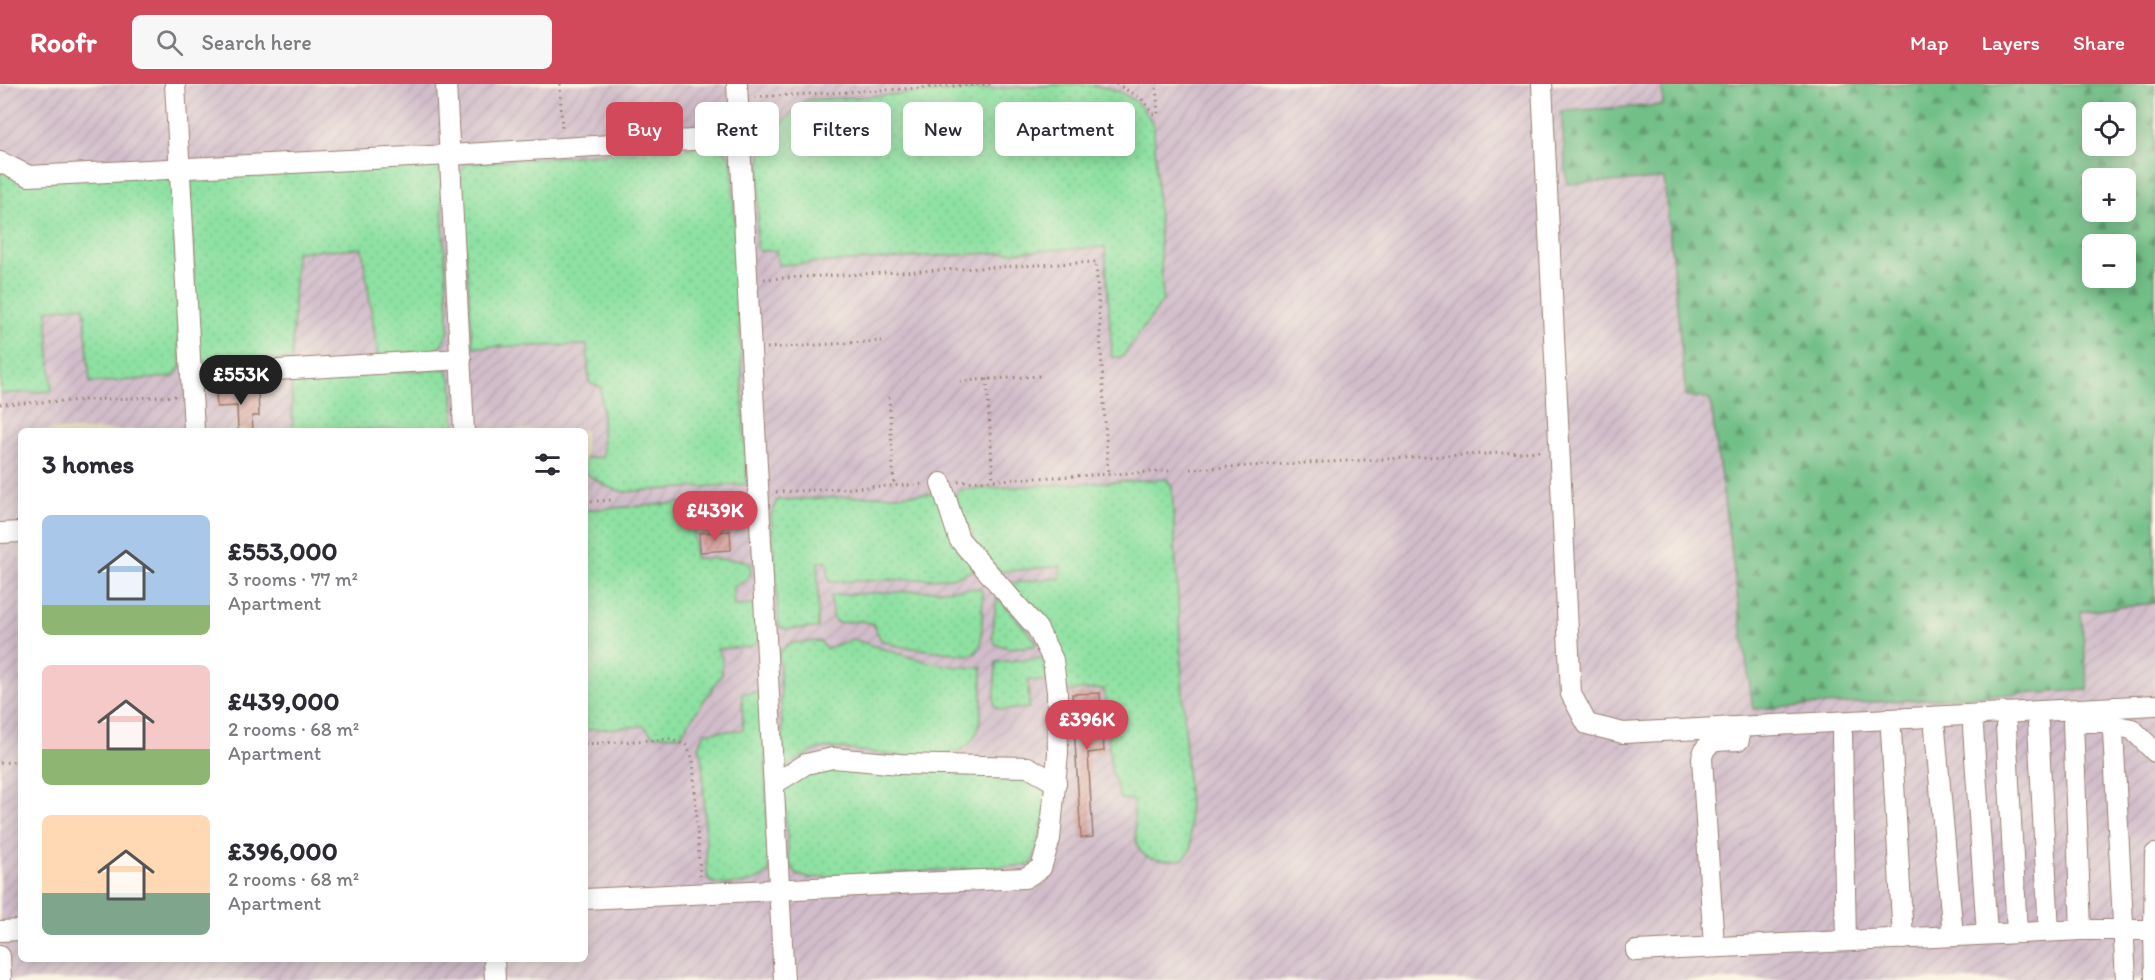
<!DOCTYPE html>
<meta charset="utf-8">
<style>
body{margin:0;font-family:Itim,sans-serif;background:#f7f7f7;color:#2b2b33;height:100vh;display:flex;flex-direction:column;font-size:22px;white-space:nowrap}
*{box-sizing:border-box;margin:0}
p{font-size:20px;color:#7c7c81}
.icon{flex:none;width:33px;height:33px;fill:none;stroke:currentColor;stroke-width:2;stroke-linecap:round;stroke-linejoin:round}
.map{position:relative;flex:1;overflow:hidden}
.sheet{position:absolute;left:18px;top:344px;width:570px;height:534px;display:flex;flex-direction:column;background:#fff;border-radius:9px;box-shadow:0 3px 15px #0003}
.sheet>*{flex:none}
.banner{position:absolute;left:606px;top:18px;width:570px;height:54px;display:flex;gap:12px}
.fabs{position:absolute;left:2082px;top:18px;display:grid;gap:12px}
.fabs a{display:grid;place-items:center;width:54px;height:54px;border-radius:9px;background:#fff;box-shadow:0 3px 15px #0003;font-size:30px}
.price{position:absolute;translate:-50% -51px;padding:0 14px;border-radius:21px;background:#d1495b;color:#fff;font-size:20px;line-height:39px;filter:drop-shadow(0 2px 3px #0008)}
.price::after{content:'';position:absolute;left:50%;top:36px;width:18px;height:14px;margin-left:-9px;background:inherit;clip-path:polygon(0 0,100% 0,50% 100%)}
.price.on{background:#222;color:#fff}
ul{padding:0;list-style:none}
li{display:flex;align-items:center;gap:18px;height:150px;padding:0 24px}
li span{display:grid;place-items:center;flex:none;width:168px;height:120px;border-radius:9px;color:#555}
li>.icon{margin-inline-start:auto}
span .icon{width:72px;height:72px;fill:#fffc;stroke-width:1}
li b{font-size:26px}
h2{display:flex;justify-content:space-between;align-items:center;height:72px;padding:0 24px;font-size:26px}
.pill{padding:0 21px;border-radius:9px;background:#fff;box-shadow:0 3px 15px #0003;font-size:21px;line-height:54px}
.pill.on{background:#d1495b;color:#fff}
header{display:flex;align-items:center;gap:36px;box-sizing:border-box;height:84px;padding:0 30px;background:#d1495b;color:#fff}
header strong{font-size:28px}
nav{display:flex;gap:33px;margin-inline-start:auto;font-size:21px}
.search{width:420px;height:54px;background:#f7f7f7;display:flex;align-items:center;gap:15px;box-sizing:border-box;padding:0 21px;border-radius:9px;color:#7c7c81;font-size:22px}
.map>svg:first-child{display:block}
.industrial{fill:url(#industrial-furrows);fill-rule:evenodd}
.grass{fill:url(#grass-dots);stroke:#6c8066;stroke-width:1.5}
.forest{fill:url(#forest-firs);stroke:#5e6f5a;stroke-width:1.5;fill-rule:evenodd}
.building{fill:url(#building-hatch)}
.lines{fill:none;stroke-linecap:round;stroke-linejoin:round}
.minor-casing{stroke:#998073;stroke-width:22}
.path{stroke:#998073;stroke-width:3;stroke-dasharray:1.5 4.5;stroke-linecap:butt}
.minor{stroke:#fff;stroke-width:20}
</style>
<header>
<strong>Roofr</strong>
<div class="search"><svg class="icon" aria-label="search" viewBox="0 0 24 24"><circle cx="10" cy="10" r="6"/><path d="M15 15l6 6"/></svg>Search here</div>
<nav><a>Map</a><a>Layers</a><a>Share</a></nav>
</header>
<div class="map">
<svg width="2155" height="896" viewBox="0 0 2155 896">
<defs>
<pattern id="industrial-furrows" width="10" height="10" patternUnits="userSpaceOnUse" patternTransform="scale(1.5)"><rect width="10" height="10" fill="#d1bdca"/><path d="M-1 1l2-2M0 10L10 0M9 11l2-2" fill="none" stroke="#b5a2ae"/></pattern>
<pattern id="grass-dots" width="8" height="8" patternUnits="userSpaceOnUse" patternTransform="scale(1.5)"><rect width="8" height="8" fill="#8de1a2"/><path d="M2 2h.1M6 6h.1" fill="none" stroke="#7bc18c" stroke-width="1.8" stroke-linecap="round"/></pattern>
<pattern id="forest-firs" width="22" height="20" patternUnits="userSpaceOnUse" patternTransform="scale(1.5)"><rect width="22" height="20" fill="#72bf88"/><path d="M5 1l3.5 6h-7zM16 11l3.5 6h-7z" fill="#609b6f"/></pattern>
<pattern id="building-hatch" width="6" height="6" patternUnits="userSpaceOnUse" patternTransform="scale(1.5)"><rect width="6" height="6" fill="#d9a09c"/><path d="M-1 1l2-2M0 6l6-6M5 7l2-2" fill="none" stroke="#b2827f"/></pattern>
</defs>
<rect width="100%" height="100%" fill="#fcf5e5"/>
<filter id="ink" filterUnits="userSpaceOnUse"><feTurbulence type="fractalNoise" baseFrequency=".0167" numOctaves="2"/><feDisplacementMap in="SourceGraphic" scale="12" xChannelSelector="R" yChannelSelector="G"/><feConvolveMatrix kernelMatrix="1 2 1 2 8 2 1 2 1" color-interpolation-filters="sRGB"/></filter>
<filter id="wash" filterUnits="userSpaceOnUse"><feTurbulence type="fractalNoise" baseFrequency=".008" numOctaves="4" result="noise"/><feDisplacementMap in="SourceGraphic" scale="24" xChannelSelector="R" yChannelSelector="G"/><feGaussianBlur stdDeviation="1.35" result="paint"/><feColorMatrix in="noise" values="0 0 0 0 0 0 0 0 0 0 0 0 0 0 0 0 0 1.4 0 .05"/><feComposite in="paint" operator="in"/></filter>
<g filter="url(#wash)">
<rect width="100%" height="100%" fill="#e8e0bb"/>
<path class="industrial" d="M0,0H2155V896H0ZM2092,28H2126V62H2092ZM2092,94H2126V128H2092ZM2092,160H2126V194H2092ZM21,346H585V874H21Z"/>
<g class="grass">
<path d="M1072,0C1106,1 1141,8 1154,44L1163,217L1123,272L1112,274L1105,163L778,181L776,167H759L756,162L762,57L806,16Z"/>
<path d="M708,63C720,64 727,66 732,78L747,400L623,408L608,403L585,389V374L603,373L601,303L589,299L587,261L473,263L460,98L462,85L468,79Z"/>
<path d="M435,79L440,83L449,247L441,261L433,267L378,272L362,164L296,168L292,275L204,278L197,269L190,97L199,91Z"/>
<path d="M0,86L166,94L173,98L181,283L173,293L90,299L84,222L47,226L52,307L0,310Z"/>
<path d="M447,285L452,297L455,346H293L291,294Z"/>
<path d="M1167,395L1172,403L1191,765L1184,775C1128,782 1137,761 1133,716L1121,715L1111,686L1104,605L1063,607L1051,553L1040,531L1009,499L1060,494L1061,482L999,488L977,462L955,412L959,406L969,405Z"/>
<path d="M940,409L975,481L972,487L952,494L829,498L827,477L818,478V544L784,545L779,542L771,432L777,416Z"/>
<path d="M748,414L749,434L699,435L694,439L695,474L742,476L751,480V489L744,498L733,503L734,522L756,521L759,557L750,563L717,565L722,574V590L680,652L653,651L644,642L585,646V426Z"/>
<path d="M979,504L983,510L981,560L976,569L966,571L898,562L881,556L873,540L861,537L837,539L832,533L831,511Z"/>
<path d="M997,512L1037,558L1034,562L1009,564L995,560L992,552Z"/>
<path d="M852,555C892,567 940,586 982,583C981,604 985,634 975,652C956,692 860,662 825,664C810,665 797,679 784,685L779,568L790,559L820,557L826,565Z"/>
<path d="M1044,574L1048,598L1028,596L1029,624L1002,626L994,622L996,578Z"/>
<path d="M763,608L769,788C758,800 724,804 709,797L707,790L702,671L699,662L705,648L743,646L742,609Z"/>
<path d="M821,678L1043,693L1051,721C1040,740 1039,760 1032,781L809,794L797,791L789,779L783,700Z"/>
</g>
<path class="forest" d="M1662,0H2155V519L2081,528L2088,606L1753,625L1710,315L1686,312L1664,95L1567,100L1561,27L1663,21ZM2092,28H2126V62H2092ZM2092,94H2126V128H2092ZM2092,160H2126V194H2092Z"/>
<g id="blocks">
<g class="building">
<path d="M258,306L259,332H252L253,346H238L237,322L217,323L216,308Z"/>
<path d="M730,447L731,466L700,468L699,449Z"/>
<path d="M1100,609L1104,667L1088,669L1093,753L1081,754L1072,610Z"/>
</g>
</g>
</g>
<g filter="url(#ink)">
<use href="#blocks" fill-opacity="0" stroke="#998073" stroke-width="1.5"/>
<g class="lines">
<defs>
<g id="minor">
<path d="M175,0L194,346"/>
<path d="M446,0L464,346"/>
<path d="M737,0L784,896"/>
<path d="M1542,0L1571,610L1587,640L1623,649L2155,621"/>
<path d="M0,78L29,92L450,71L740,53"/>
<path d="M191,291L461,275"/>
<path d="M0,449L21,448"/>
<path d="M2077,638H2108L2113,647L2126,896"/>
<path d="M2038,640L2049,847"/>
<path d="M2111,641L2132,645L2155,668"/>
<path d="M2006,642L2017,849"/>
<path d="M1973,644L1987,850"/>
<path d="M1935,645L1953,852"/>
<path d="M1891,647L1903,855"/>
<path d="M1842,650L1846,857"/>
<path d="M774,700L806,680L833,674L900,680L1028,683L1056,699"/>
<path d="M585,815L1025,794L1041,784L1050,755L1058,669L1057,608L1053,576L1037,544L959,455L941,399"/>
<path d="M2081,846H2154L2155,770"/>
<path d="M2154,846L2155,896"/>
<path d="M0,847L21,846"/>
<path d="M1714,863L1702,674C1706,653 1721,657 1739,656"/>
<path d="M1636,867L2081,846L2073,638"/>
<path d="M0,872L1,896"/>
<path d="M494,874L495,896"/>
</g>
</defs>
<use href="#minor" class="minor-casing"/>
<g class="path">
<path d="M560,0L562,47"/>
<path d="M1116,0L1141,14L1154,30H1158L1156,0"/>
<path d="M755,13L992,0"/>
<path d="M764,195L1096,178L1108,390"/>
<path d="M767,264L882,257"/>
<path d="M987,295L993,396"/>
<path d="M960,297L1040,292"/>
<path d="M889,313L894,401"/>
<path d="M0,320L175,312"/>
<path d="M1190,385L1542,367"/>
<path d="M958,398L1170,387"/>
<path d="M776,408L925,400"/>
<path d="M585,418L612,416"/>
<path d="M585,660L669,655L686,661L693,675L700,792"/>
<path d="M0,679L21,677"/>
</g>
<use href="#minor" class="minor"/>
</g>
</g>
</svg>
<div class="fabs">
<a><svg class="icon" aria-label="locate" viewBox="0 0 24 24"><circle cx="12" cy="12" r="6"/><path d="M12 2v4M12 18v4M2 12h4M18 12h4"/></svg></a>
<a>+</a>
<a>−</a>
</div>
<b class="price on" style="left:241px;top:322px">£553K</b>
<b class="price" style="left:715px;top:458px">£439K</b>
<b class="price" style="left:1087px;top:667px">£396K</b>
<div class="banner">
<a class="pill on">Buy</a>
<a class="pill">Rent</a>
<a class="pill">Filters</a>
<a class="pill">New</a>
<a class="pill">Apartment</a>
</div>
<section class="sheet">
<h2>3 homes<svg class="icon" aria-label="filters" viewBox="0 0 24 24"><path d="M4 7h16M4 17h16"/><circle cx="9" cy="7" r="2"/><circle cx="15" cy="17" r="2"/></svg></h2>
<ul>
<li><span style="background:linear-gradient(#a9c7e8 75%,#8fb573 0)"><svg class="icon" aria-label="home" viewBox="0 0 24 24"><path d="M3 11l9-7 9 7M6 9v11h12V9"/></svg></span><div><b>£553,000</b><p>3 rooms · 77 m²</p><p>Apartment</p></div></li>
<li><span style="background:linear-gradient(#f6c9c9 70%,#8fb573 0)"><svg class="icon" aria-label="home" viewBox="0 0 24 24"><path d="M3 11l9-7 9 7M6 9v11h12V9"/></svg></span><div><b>£439,000</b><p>2 rooms · 68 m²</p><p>Apartment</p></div></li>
<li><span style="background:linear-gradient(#ffd9b3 65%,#7fa58c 0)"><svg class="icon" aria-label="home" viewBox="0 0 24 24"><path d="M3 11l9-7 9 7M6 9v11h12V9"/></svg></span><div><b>£396,000</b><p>2 rooms · 68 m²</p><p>Apartment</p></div></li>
</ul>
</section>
</div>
